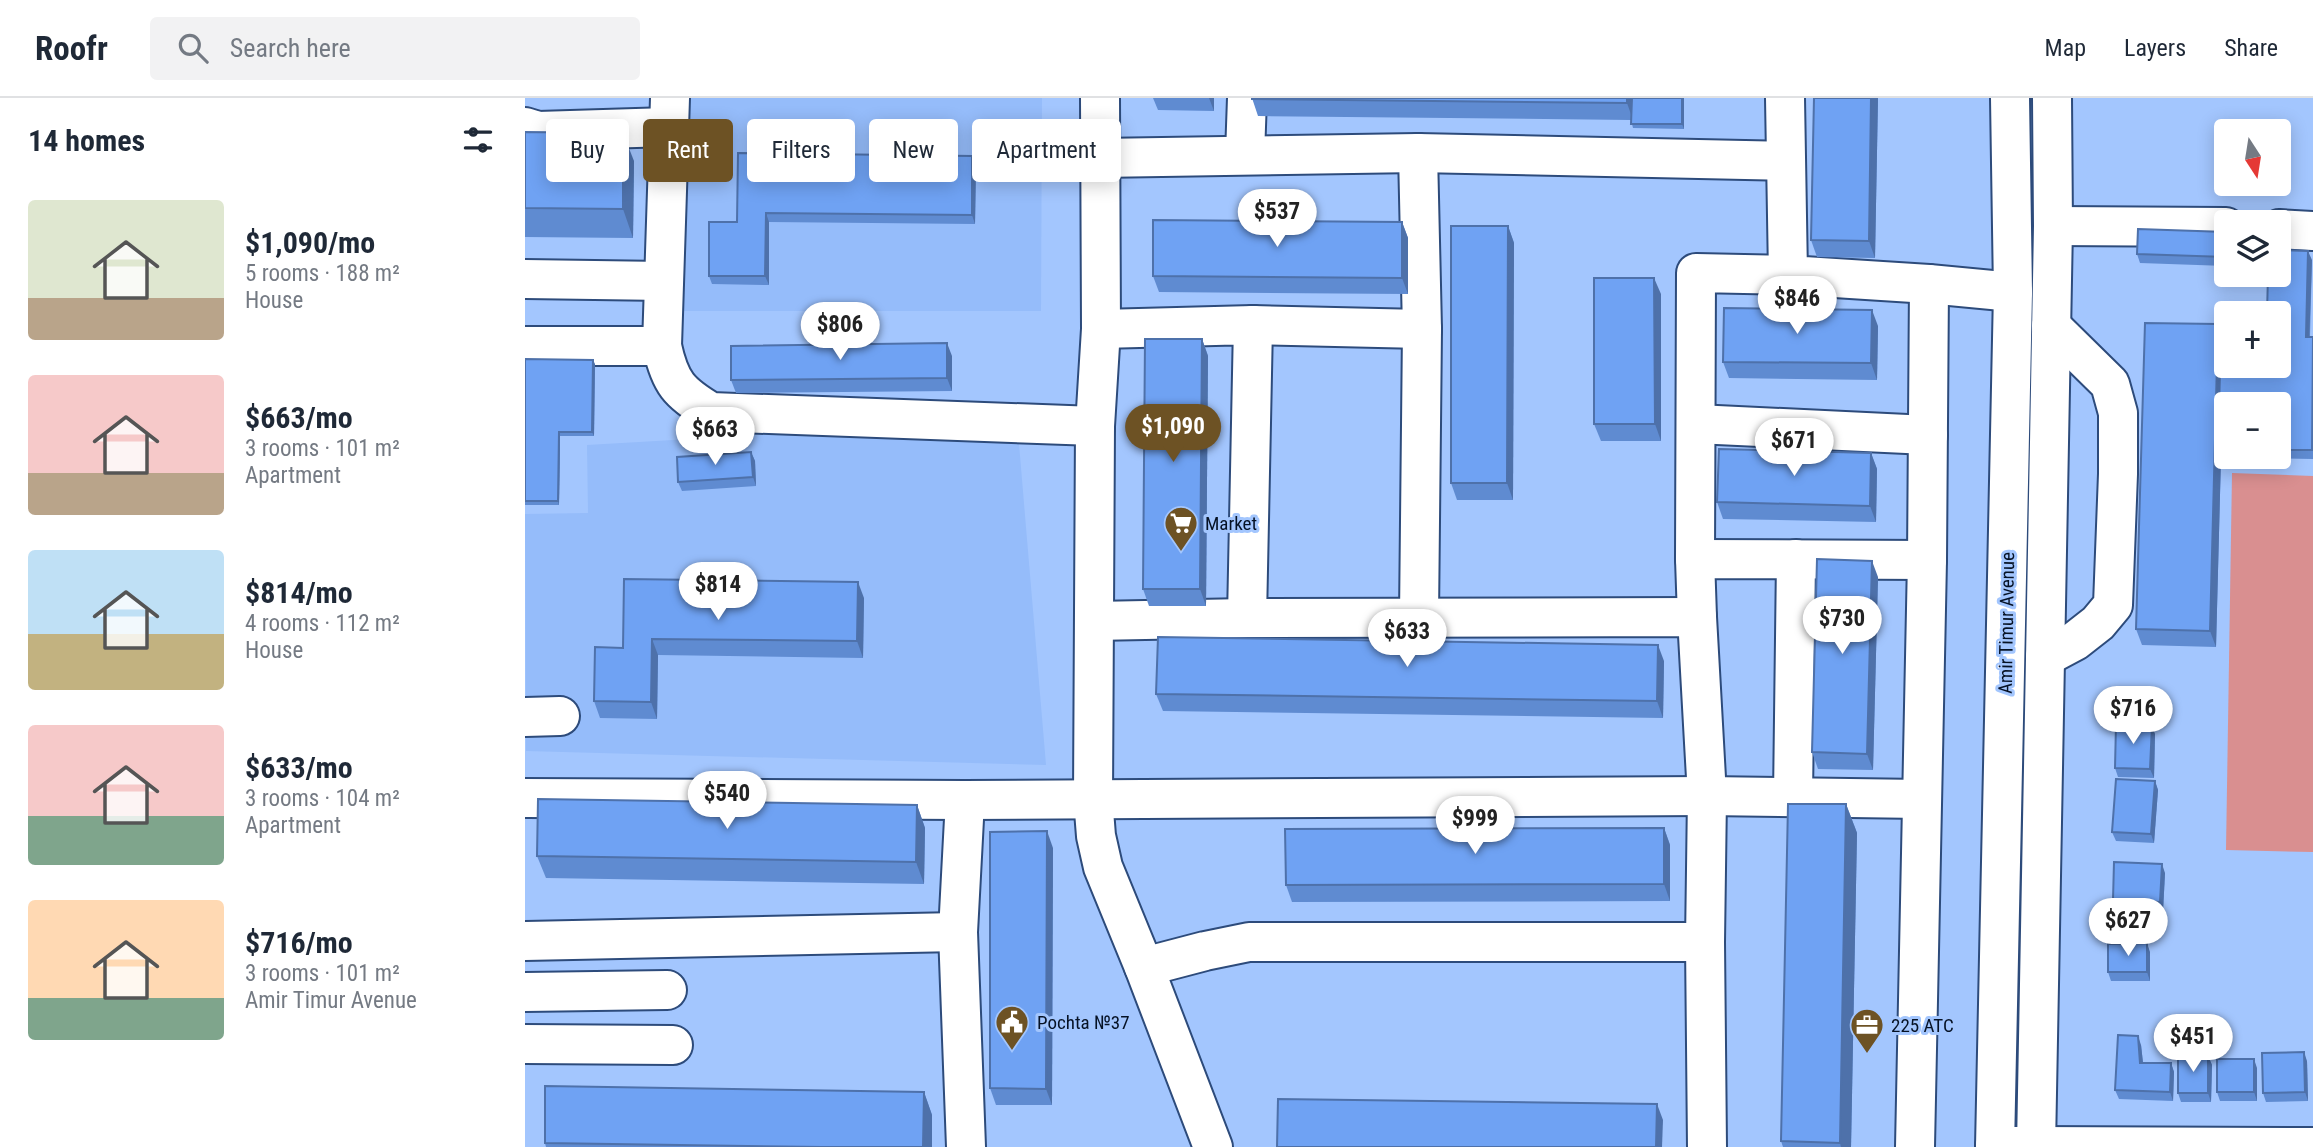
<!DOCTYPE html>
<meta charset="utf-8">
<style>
body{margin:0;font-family:"Roboto Condensed",sans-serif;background:#f2f2f3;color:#1f2937;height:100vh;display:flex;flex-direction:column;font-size:26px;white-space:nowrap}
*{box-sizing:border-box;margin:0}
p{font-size:23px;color:#747a83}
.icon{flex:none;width:38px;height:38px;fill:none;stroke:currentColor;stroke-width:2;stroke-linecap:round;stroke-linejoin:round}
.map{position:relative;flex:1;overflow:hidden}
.side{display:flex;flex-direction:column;background:#fff;width:525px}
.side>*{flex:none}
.guide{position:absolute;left:21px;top:21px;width:665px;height:63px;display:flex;gap:14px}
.needle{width:46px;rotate:168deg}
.tools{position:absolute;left:1689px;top:21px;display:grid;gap:14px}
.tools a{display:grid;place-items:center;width:77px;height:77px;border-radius:7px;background:#fff;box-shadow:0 4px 18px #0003;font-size:35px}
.price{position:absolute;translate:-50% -60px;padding:0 16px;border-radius:24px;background:#fff;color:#222;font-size:23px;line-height:46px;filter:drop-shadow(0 2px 4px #0008)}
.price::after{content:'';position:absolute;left:50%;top:42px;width:21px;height:16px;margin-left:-10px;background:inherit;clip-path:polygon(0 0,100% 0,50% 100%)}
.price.current{background:#6d5224;color:#fff}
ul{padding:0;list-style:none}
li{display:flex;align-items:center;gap:21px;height:175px;padding:0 28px}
li span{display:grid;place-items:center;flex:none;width:196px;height:140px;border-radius:7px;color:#555}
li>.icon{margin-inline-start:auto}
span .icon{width:84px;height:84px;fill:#fffc;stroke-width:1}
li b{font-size:30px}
h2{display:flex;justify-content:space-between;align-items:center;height:84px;padding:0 28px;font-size:30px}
.pill{padding:0 24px;border-radius:7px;background:#fff;box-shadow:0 4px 18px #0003;font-size:24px;line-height:63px}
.pill.current{background:#6d5224;color:#fff}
header{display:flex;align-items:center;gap:42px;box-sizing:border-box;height:98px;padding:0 35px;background:#fff;border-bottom:2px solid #e0e1e3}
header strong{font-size:33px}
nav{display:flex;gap:38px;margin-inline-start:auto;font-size:24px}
.search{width:490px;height:63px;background:#f2f2f3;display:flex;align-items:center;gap:18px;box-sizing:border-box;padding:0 24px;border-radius:7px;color:#747a83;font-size:26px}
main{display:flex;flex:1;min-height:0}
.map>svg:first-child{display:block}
.built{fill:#95bcfa}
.green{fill:#d98f90}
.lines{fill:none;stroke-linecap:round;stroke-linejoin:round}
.minor-casing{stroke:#2d4b7b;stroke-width:42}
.major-casing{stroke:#2d4b7b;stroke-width:42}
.minor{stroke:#fff;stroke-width:38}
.major{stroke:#fff;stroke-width:38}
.wall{fill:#5f8bd1;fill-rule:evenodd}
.shaded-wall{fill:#4e71aa}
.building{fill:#6fa2f3;stroke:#4e71aa;stroke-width:2}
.labels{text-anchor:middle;stroke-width:6;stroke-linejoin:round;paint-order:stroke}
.poi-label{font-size:19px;fill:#061225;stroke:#a3c6fe;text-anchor:start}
.street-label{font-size:19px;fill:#061225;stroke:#a3c6fe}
</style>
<header>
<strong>Roofr</strong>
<div class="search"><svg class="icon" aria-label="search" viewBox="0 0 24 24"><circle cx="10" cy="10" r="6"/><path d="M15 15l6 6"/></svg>Search here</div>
<nav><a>Map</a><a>Layers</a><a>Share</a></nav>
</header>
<main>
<section class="side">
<h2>14 homes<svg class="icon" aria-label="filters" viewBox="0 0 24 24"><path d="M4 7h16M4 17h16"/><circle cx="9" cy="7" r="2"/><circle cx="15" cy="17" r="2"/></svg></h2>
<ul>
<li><span style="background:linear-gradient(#dfe7d0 70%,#b9a48a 0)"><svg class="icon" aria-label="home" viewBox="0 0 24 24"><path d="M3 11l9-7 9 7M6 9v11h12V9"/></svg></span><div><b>$1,090/mo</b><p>5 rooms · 188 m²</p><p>House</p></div></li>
<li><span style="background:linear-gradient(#f6c9c9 70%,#b9a48a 0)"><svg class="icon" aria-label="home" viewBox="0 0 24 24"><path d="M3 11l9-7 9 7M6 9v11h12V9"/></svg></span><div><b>$663/mo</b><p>3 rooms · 101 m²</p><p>Apartment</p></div></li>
<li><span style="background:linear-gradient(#bfe0f5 60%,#c2b280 0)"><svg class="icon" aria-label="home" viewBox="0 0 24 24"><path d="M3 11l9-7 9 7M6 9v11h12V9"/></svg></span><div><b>$814/mo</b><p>4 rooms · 112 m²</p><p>House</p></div></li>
<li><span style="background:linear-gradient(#f6c9c9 65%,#7fa58c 0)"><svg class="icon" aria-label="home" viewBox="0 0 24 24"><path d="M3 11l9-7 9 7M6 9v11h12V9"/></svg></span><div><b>$633/mo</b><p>3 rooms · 104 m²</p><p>Apartment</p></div></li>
<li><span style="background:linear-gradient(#ffd9b3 70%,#7fa58c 0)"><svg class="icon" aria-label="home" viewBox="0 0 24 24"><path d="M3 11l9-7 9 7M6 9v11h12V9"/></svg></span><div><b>$716/mo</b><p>3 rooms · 101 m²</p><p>Amir Timur Avenue</p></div></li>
</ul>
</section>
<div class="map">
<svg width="1788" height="1049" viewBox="0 0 1788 1049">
<rect width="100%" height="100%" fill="#a3c6fe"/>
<g class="built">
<path d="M163,0H517L516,213H158Z"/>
<path d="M492,322L521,667L1,653L0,416L63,415L62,347Z"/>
</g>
<path class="green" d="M1707,375L1788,378V754L1701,752Z"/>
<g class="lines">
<defs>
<g id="minor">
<path d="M575,0L576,231L570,328L568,700L571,738L578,769L619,869L688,1049"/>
<path d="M1260,0L1263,177L1404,186L1488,194"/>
<path d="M0,29L13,33L144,29"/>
<path d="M893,55L897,231L894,519"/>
<path d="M720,57L722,0"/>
<path d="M574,60L893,55L1261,63"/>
<path d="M1528,128L1701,129"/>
<path d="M1754,131L1788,133"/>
<path d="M0,181L139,183"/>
<path d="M728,227L897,231"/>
<path d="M576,231L728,227L722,520L1172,519L1182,698L1180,844L1182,1049"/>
<path d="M0,248H137C145,285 154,295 186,314L570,328"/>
<path d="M137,248L145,0"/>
<path d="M1171,326L1403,337"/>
<path d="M1170,461L1171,175L1263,177"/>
<path d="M1172,519L1170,461L1402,462"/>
<path d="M569,523L722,520"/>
<path d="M1520,559L1550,543L1573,525L1588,507L1593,376V315L1585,286L1526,228"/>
<path d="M0,619L35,618"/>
<path d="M1268,699L1271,461"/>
<path d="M0,700L440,702L1182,698L1397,701"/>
<path d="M440,702L433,834L441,1049"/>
<path d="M0,843L433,834"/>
<path d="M619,869L680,853L724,844H1180"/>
<path d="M0,894L142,892"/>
<path d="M0,946L148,947"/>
<path d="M1470,1048L1788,1049"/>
<path d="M1390,1049L1402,462L1404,186"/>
</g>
<g id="major">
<path d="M1470,1049L1488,194L1485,0"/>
<path d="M1511,1049L1528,128L1527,0"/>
</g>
</defs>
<use href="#minor" class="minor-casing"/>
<use href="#major" class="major-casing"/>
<use href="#minor" class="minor"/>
<use href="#major" class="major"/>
</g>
<g class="wall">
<path d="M628,0H689V13L633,12Z"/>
<path d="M727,0H1159V31L1108,30L1106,22L733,18Z"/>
<path d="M1353,0L1350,160L1292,159L1286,142Z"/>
<path d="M0,34L109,63L108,140L0,139Z"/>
<path d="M213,55L447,58L451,67L450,126L244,124V187L187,186L184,178L212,124Z"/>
<path d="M877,124L883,140V196L634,194L628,178Z"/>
<path d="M983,128L989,145L988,402H932L926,385Z"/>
<path d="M1701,134V168L1615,165L1612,156Z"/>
<path d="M1787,162L1785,239H1788V361L1696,359L1691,549L1617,547L1611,531L1696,234L1754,268ZM1701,306H1754V359H1701Z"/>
<path d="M1136,196V343H1076L1069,326Z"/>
<path d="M1353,228L1352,282L1204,280L1198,264Z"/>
<path d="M677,241L683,258L681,508H624L618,491Z"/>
<path d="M427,258V293L211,295L206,282Z"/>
<path d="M0,261L70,266L69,338H35L34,407H0Z"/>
<path d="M226,354L230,363L231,388L157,393L153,384Z"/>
<path d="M1346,355L1352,371L1351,424L1198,421L1192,404Z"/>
<path d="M1353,479L1348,672L1293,671L1287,654Z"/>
<path d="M99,481L339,500L338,560L133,557L132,621L75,620L69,603L98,550Z"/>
<path d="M1139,563L1138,620L638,613L631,596Z"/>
<path d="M1630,636L1629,680L1593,679L1590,670Z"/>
<path d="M1630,683L1633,692L1629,745L1591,743L1587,734Z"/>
<path d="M1321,706L1332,735L1326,1049H1258L1256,1043Z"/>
<path d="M392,707L400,730L399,786L21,780L12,758Z"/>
<path d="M1139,730L1145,747V803L767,804L761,787Z"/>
<path d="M528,750L527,1007H471L465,990Z"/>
<path d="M1640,775L1638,813L1591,811L1588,802Z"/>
<path d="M1625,854V883H1586L1583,874Z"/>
<path d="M1616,947L1618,965H1646L1649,974L1648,1003L1594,1001L1590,992Z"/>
<path d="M1683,958L1687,967L1686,1004H1656L1653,995Z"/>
<path d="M1782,963L1783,1003L1741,1004L1738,995Z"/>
<path d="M1732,970V1003H1695L1692,994Z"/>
<path d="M399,994L407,1017V1049H21L20,1045Z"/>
</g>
<g class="shaded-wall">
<path d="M684,0H689V13Z"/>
<path d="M1102,0H1108V22L1102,5Z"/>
<path d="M1157,0H1159V31L1157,26Z"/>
<path d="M1346,0H1353L1350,160L1344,143Z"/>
<path d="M98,35L109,63L108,140L98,111Z"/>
<path d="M447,58L451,67L450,126L447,117Z"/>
<path d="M241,115L244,124V187L240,178Z"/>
<path d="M877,124L883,140V196L877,180Z"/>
<path d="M983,128L989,145L988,402L982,385Z"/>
<path d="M1783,153L1787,162L1784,247L1781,239Z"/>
<path d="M1129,180L1136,196V343L1130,326Z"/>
<path d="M1347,212L1353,228L1352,282L1346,265Z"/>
<path d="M1693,226L1699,243L1693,350L1696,359L1691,549L1685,533Z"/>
<path d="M677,241L683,258L681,508L675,491Z"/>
<path d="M422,245L427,258V293L422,280Z"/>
<path d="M68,262L70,266L69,338L67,334Z"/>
<path d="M34,334L35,338L34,407L33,403Z"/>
<path d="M226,354L230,363L231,388L228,379Z"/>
<path d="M1346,355L1352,371L1351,424L1345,408Z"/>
<path d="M1347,463L1353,479L1348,672L1342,656Z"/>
<path d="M333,484L339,500L338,560L332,543Z"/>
<path d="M127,541L133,557L132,621L126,604Z"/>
<path d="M1133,547L1139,563L1138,620L1132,603Z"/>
<path d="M1627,627L1630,636L1629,680L1625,671Z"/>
<path d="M1630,683L1633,692L1629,745L1626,736Z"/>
<path d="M1321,706L1332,735L1326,1049H1316L1315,1045Z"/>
<path d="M392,707L400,730L399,786L391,764Z"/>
<path d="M1139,730L1145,747V803L1139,786Z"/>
<path d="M522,733L528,750L527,1007L521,991Z"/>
<path d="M1637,766L1640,775L1638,813L1635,804Z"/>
<path d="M1622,845L1625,854V883L1622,874Z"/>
<path d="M1613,938L1616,947L1619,974L1615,965Z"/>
<path d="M1779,954L1782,963L1783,1003L1780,994Z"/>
<path d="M1683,958L1687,967L1686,1004L1683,995Z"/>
<path d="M1729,961L1732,970V1003L1729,994Z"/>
<path d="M1646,965L1649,974L1648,1003L1645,994Z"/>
<path d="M399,994L407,1017V1049H398Z"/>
<path d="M1132,1006L1138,1022L1137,1049H1131Z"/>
</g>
<g class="building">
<path d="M727,0H1102V5L727,1Z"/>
<path d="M1107,0H1157V26H1106Z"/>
<path d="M1289,0H1346L1344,143L1286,142Z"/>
<path d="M0,34L98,35V111L0,110Z"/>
<path d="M213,55L447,58V117L241,115L240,178H184V124H212Z"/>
<path d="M628,122L877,124V180L628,178Z"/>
<path d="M926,128H983L982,385H926Z"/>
<path d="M1613,131L1701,134V159L1612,156Z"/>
<path d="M1754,152L1783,153L1781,239H1788L1787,352H1754V306H1701V351L1693,350L1696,234H1701V268H1754V215H1742L1743,177H1754Z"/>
<path d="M1069,180H1129L1130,326H1069Z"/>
<path d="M1199,210L1347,212L1346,265L1198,264Z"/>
<path d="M1620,225L1693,226L1685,533L1611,531Z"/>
<path d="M620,241H677L675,491H618Z"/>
<path d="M422,245V280L206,282V248Z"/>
<path d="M0,261L68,262L67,334H34L33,403H0Z"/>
<path d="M1194,351L1346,355L1345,408L1192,404Z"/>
<path d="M226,354L228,379L153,384L152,359Z"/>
<path d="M1292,461L1347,463L1342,656L1287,654Z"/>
<path d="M99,481L333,484L332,543L127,541L126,604L69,603L70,549L98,550Z"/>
<path d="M633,539L1133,547L1132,603L631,596Z"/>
<path d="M1591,626L1627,627L1625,671L1590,670Z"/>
<path d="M1591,681L1630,683L1626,736L1587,734Z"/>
<path d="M13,701L392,707L391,764L12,758Z"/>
<path d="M1263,706H1321L1315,1045L1256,1043Z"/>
<path d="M1139,730V786L761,787L760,731Z"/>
<path d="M522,733L521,991L465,990V734Z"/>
<path d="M1589,764L1637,766L1635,804L1588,802Z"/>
<path d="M1622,845V874H1583V846Z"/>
<path d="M1593,937L1613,938L1615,965H1646L1645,994L1590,992Z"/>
<path d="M1779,954L1780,994L1738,995L1737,955Z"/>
<rect x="1653" y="958" width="30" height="37"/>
<rect x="1692" y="961" width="37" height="33"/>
<path d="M20,988L399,994L398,1049H297L20,1045Z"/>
<path d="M753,1001L1132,1006L1131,1049H752Z"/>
</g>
<defs>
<symbol id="supermarket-pin" viewBox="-11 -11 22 30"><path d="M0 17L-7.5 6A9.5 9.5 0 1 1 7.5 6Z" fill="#6d5224" stroke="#a3c6fe"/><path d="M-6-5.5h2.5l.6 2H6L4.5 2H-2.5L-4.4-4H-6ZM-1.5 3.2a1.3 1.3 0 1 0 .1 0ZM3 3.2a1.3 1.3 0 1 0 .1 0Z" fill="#fff"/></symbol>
<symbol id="civic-pin" viewBox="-11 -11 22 30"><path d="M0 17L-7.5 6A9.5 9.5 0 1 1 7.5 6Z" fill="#6d5224" stroke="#a3c6fe"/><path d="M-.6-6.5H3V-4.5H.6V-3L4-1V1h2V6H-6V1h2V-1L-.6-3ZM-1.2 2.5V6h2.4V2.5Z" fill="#fff"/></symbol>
<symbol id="office-pin" viewBox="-11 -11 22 30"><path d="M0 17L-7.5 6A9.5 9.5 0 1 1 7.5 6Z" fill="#6d5224" stroke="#a3c6fe"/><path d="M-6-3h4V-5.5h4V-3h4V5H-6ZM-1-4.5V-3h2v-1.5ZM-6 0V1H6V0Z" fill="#fff"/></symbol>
</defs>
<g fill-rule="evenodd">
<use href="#supermarket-pin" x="637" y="406" width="38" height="52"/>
<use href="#civic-pin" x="468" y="905" width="38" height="52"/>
<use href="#office-pin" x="1323" y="908" width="38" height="52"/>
</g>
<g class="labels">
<g class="poi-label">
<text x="680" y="432">Market</text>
<text x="512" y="931">Pochta №37</text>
<text x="1366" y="934">225 АТС</text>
</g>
<g class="street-label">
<text transform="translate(1481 525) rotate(-89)" y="7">Amir Timur Avenue</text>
</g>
</g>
</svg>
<div class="tools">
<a><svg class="needle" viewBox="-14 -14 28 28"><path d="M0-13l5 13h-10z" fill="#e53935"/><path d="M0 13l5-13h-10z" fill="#747a83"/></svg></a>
<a><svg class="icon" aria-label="layers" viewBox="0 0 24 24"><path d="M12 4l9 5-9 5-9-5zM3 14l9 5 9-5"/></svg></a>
<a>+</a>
<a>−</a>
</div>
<b class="price" style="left:752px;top:151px">$537</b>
<b class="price" style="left:1272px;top:238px">$846</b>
<b class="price" style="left:315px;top:264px">$806</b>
<b class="price current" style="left:648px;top:366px">$1,090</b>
<b class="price" style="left:190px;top:369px">$663</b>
<b class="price" style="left:1269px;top:380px">$671</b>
<b class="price" style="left:193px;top:524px">$814</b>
<b class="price" style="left:1317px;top:558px">$730</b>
<b class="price" style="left:882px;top:571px">$633</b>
<b class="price" style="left:1608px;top:648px">$716</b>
<b class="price" style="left:202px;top:733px">$540</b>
<b class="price" style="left:950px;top:758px">$999</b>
<b class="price" style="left:1603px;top:860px">$627</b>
<b class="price" style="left:1668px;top:976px">$451</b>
<div class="guide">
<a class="pill">Buy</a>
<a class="pill current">Rent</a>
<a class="pill">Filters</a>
<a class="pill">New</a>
<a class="pill">Apartment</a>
</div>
</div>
</main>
